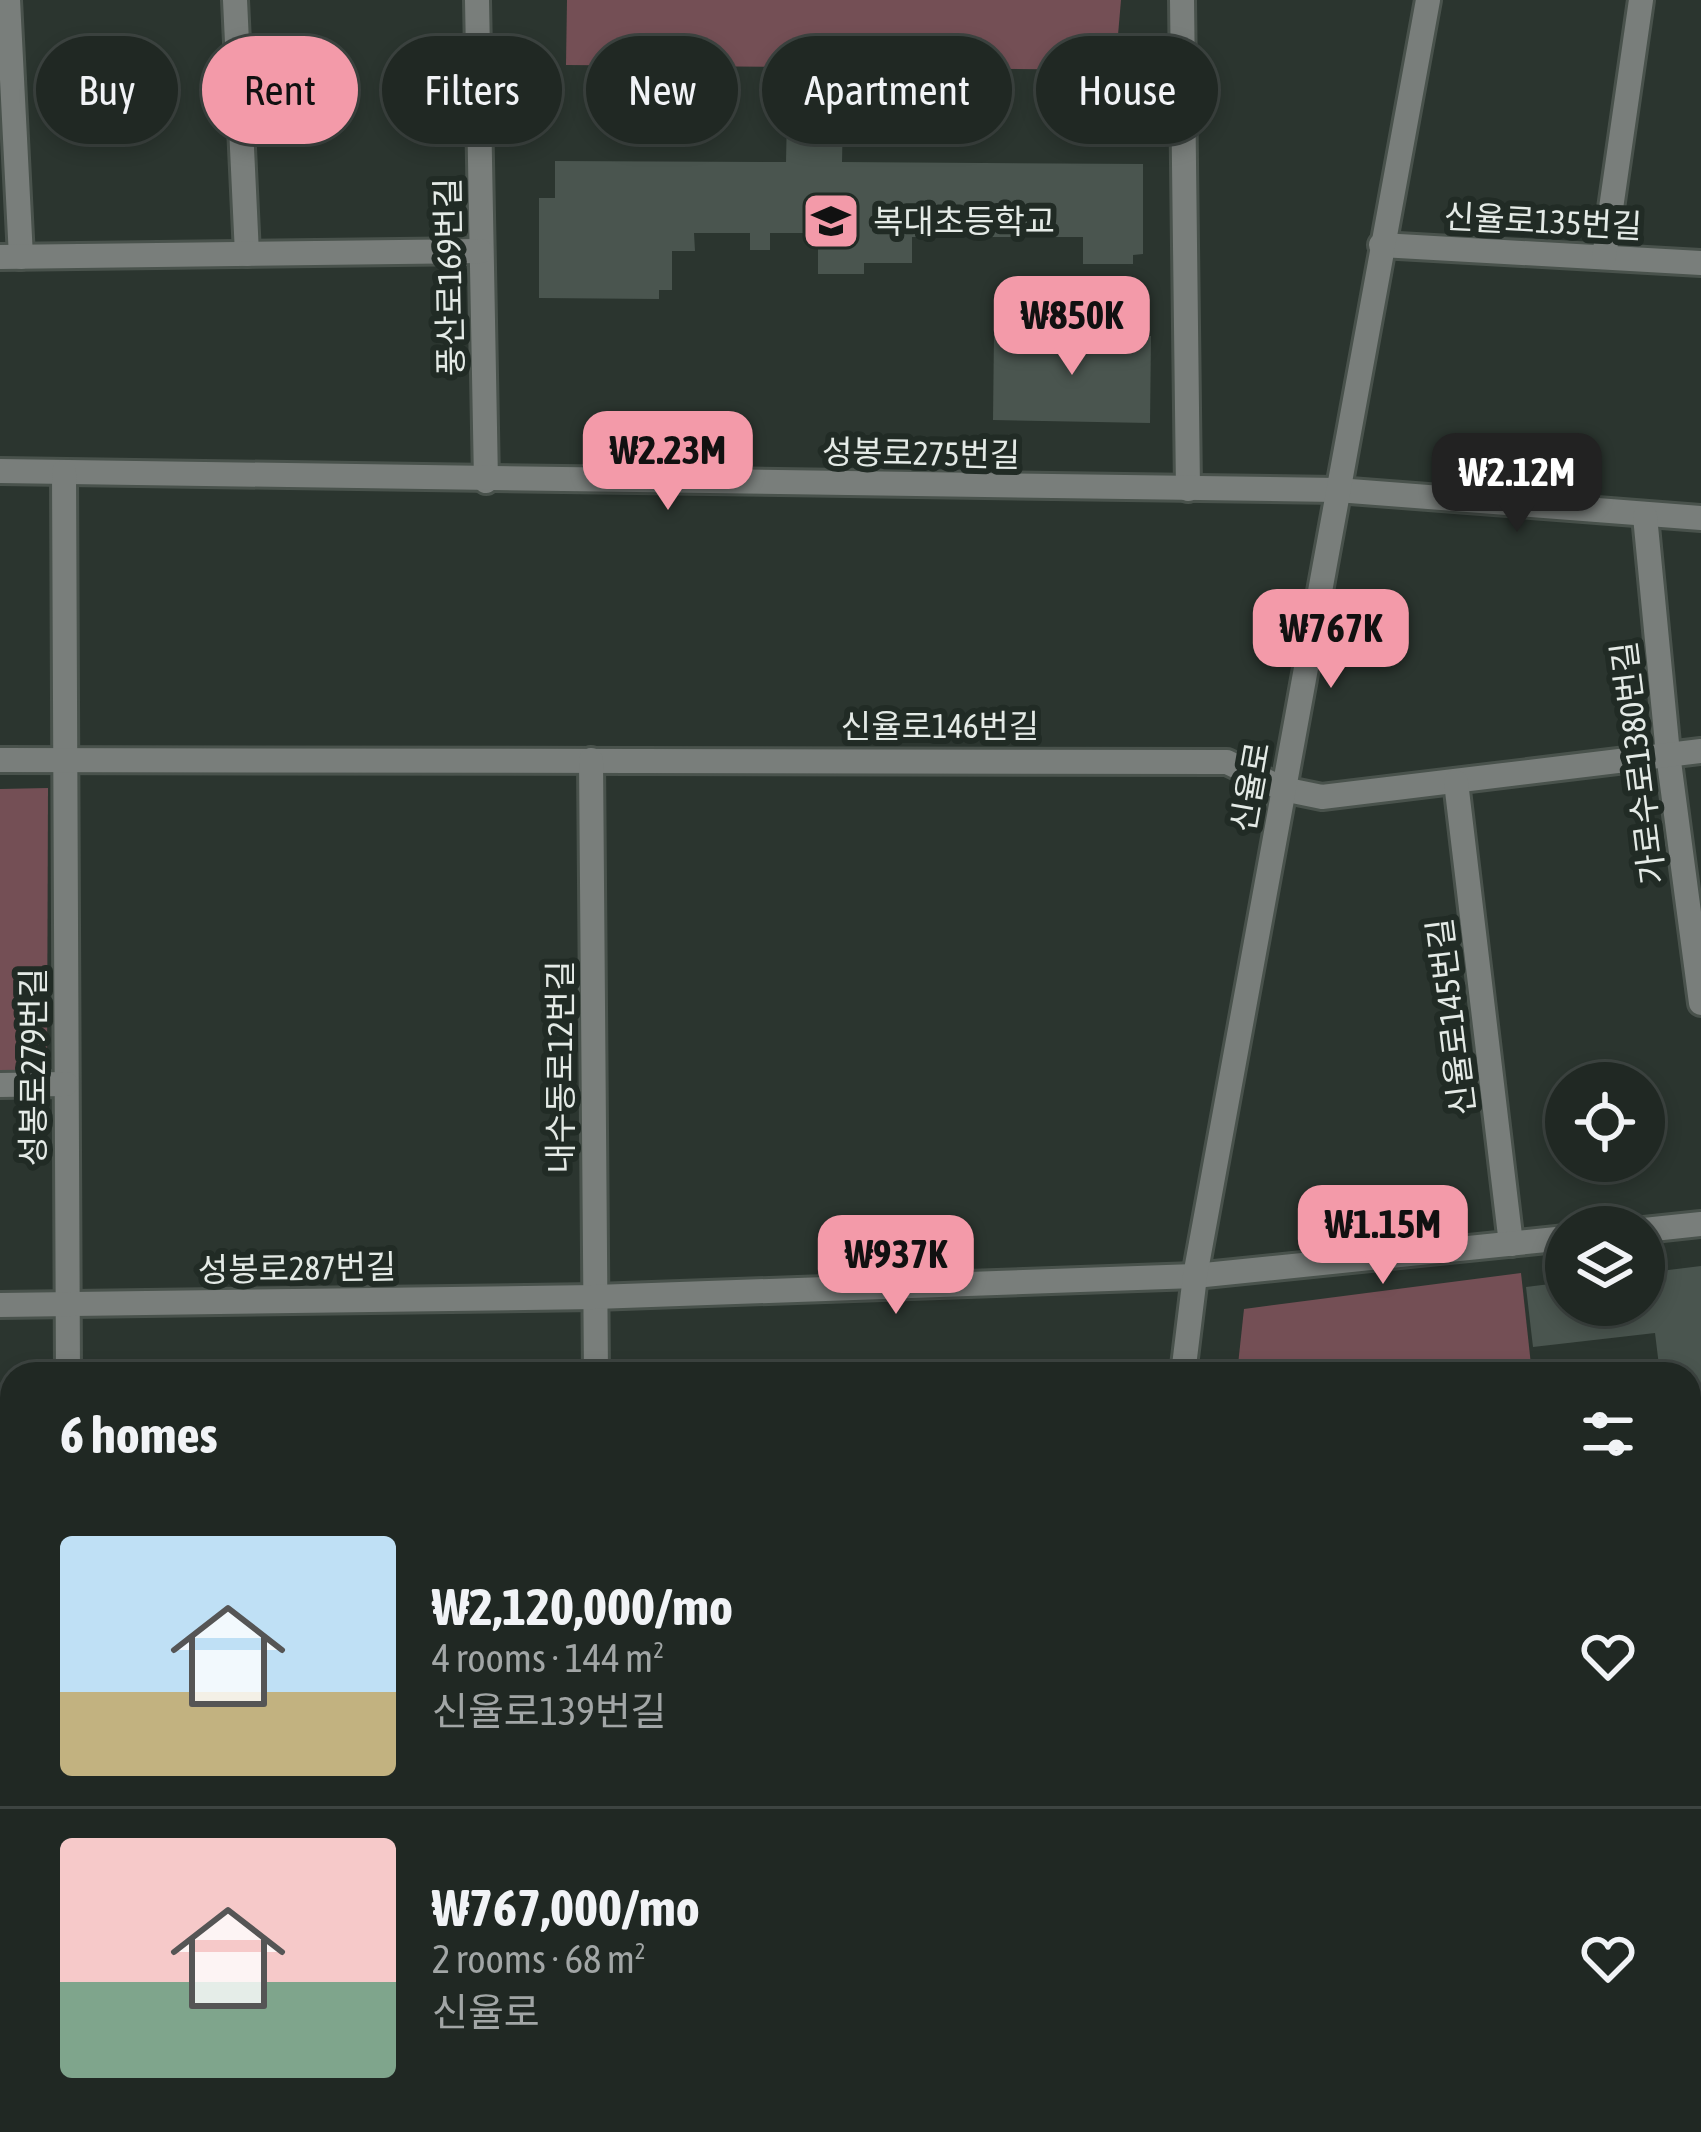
<!DOCTYPE html>
<meta charset="utf-8">
<style>
body{margin:0;font-family:"Asap Condensed","Noto Sans KR",sans-serif;background:#2d3430;color:#f1f3f6;height:100vh;display:flex;flex-direction:column;font-size:45px;white-space:nowrap}
*{box-sizing:border-box;margin:0}
p{font-size:39px;color:#a2a6a6}
.icon{flex:none;width:66px;height:66px;fill:none;stroke:currentColor;stroke-width:2;stroke-linecap:round;stroke-linejoin:round}
.map{position:relative;flex:1;overflow:hidden}
.panel{position:absolute;left:0px;top:1362px;width:1701px;height:771px;display:flex;flex-direction:column;background:#202823;border-radius:36px 36px 0 0;box-shadow:0 6px 18px #0003,0 0 0 3px #3d4441}
.panel>*{flex:none}
.hud{position:absolute;left:36px;top:36px;width:1629px;height:108px;display:flex;gap:24px}
.controls{position:absolute;left:1545px;top:1062px;display:grid;gap:24px}
.controls a{display:grid;place-items:center;width:120px;height:120px;border-radius:50%;background:#202823;box-shadow:0 6px 18px #0003,0 0 0 3px #3d4441;font-size:60px}
.price{position:absolute;translate:-50% -102px;padding:0 27px;border-radius:24px;background:#f39aa9;color:#111;font-size:39px;line-height:78px;filter:drop-shadow(0 3px 6px #0008)}
.price::after{content:'';position:absolute;left:50%;top:72px;width:36px;height:27px;margin-left:-18px;background:inherit;clip-path:polygon(0 0,100% 0,50% 100%)}
.price.active{background:#222;color:#fff}
ul{padding:0;list-style:none}
li{display:flex;align-items:center;gap:36px;height:300px;padding:0 60px}
li+li{border-top:3px solid #3d4441}
li span{display:grid;place-items:center;flex:none;width:336px;height:240px;border-radius:12px;color:#555}
li>.icon{margin-inline-start:auto}
span .icon{width:144px;height:144px;fill:#fffc;stroke-width:1}
li b{font-size:51px}
h2{display:flex;justify-content:space-between;align-items:center;height:144px;padding:0 60px;font-size:51px}
.pill{padding:0 42px;border-radius:54px;background:#202823;box-shadow:0 6px 18px #0003,0 0 0 3px #3d4441;font-size:42px;line-height:108px}
.pill.active{background:#f39aa9;color:#111}
.map>svg:first-child{display:block}
.green{fill:#744f55}
.building{fill:#4a554f}
.lines{fill:none;stroke-linecap:round;stroke-linejoin:round}
.service-casing{stroke:#49524c;stroke-width:22}
.minor-casing{stroke:#49524c;stroke-width:30}
.service{stroke:#797e7b;stroke-width:16}
.minor{stroke:#797e7b;stroke-width:24}
.labels{text-anchor:middle;stroke-width:12;stroke-linejoin:round;paint-order:stroke}
.poi-label{font-size:33px;fill:#e4eae6;stroke:#212b25;text-anchor:start}
.street-label{font-size:33px;fill:#e4eae6;stroke:#212b25}
</style>
<div class="map">
<svg width="1701" height="2132" viewBox="0 0 1701 2132">
<rect width="100%" height="100%" fill="#2b352f"/>
<g class="green">
<path d="M567,0H1121L1115,70L566,65Z"/>
<path d="M48,788L47,1071H0V789Z"/>
<path d="M1521,1273L1532,1374H1237L1244,1309Z"/>
<path d="M1701,1461V1646L1689,1649V1462Z"/>
<path d="M1689,2085L1695,2132H1198L1195,2121H1689Z"/>
</g>
<g class="building">
<path d="M787,115H843L842,162L1143,164V254L1133,255V264H1083V237H912V263H864V274H818V233H770V250H750V233H694L695,251H672V290H659V299L539,298V198H555V161L786,162Z"/>
<path d="M994,334L1151,336L1150,423L993,420Z"/>
<path d="M1701,1266V1425L1689,1427V1374H1660L1655,1333L1533,1347L1526,1287L1566,1282V1305H1644V1273Z"/>
<path d="M947,2121H1011L1012,2132H947Z"/>
<path d="M654,2123L880,2125V2132H654Z"/>
</g>
<g class="lines">
<defs>
<g id="service">
<path d="M0,1599L12,1603"/>
<path d="M0,1690L12,1693"/>
</g>
<g id="minor">
<path d="M8,0L21,257"/>
<path d="M235,0L247,254"/>
<path d="M477,0L486,481"/>
<path d="M1182,0L1188,489"/>
<path d="M1381,245L1701,263"/>
<path d="M0,257L481,251"/>
<path d="M1604,257L1641,0"/>
<path d="M0,471L1337,490L1701,518"/>
<path d="M64,472L68,1374"/>
<path d="M1645,516L1668,754L1701,1003"/>
<path d="M0,760L1227,762L1283,789L1322,797L1701,751"/>
<path d="M591,760L596,1374"/>
<path d="M1456,782L1511,1244"/>
<path d="M0,1085L66,1084"/>
<path d="M1644,1230L1701,1224"/>
<path d="M0,1305L595,1297L1195,1276L1566,1238"/>
<path d="M1183,1374L1195,1276L1428,0"/>
<path d="M0,1520H12"/>
<path d="M0,1819L12,1776"/>
<path d="M1152,2121L1156,2132"/>
<path d="M601,2132L602,2121"/>
</g>
</defs>
<use href="#service" class="service-casing"/>
<use href="#minor" class="minor-casing"/>
<use href="#service" class="service"/>
<use href="#minor" class="minor"/>
</g>
<defs>
<symbol id="school-square" viewBox="-11 -11 22 22"><rect x="-9" y="-9" width="18" height="18" rx="4" fill="#f39aa9" stroke="#212b25"/><path d="M0-5L7-2L0 1L-7-2ZM-4 1L0 2.5L4 1V4Q0 6-4 4Z" fill="#111"/></symbol>
</defs>
<g fill-rule="evenodd">
<use href="#school-square" x="798" y="188" width="66" height="66"/>
</g>
<g class="labels">
<g class="poi-label">
<text x="873" y="233">복대초등학교</text>
</g>
<g class="street-label">
<text transform="translate(1543 221) rotate(3)" y="12">신율로135번길</text>
<text transform="translate(449 277) rotate(-91)" y="12">풍산로169번길</text>
<text transform="translate(921 453) rotate(1)" y="12">성봉로275번길</text>
<text x="940" y="738">신율로146번길</text>
<text transform="translate(1638 763) rotate(-97)" y="12">가로수로1380번길</text>
<text transform="translate(1250 787) rotate(-80)" y="12">신율로</text>
<text transform="translate(1451 1017) rotate(-97)" y="12">신율로145번길</text>
<text transform="translate(33 1067) rotate(-90)" y="12">성봉로279번길</text>
<text transform="translate(560 1067) rotate(-90)" y="12">내수동로12번길</text>
<text transform="translate(297 1268) rotate(-1)" y="12">성봉로287번길</text>
</g>
</g>
</svg>
<div class="controls">
<a><svg class="icon" aria-label="locate" viewBox="0 0 24 24"><circle cx="12" cy="12" r="6"/><path d="M12 2v4M12 18v4M2 12h4M18 12h4"/></svg></a>
<a><svg class="icon" aria-label="layers" viewBox="0 0 24 24"><path d="M12 4l9 5-9 5-9-5zM3 14l9 5 9-5"/></svg></a>
</div>
<b class="price" style="left:1072px;top:378px">₩850K</b>
<b class="price" style="left:668px;top:513px">₩2.23M</b>
<b class="price active" style="left:1517px;top:535px">₩2.12M</b>
<b class="price" style="left:1331px;top:691px">₩767K</b>
<b class="price" style="left:1383px;top:1287px">₩1.15M</b>
<b class="price" style="left:896px;top:1317px">₩937K</b>
<div class="hud">
<a class="pill">Buy</a>
<a class="pill active">Rent</a>
<a class="pill">Filters</a>
<a class="pill">New</a>
<a class="pill">Apartment</a>
<a class="pill">House</a>
</div>
<section class="panel">
<h2>6 homes<svg class="icon" aria-label="filters" viewBox="0 0 24 24"><path d="M4 7h16M4 17h16"/><circle cx="9" cy="7" r="2"/><circle cx="15" cy="17" r="2"/></svg></h2>
<ul>
<li><span style="background:linear-gradient(#bfe0f5 65%,#c2b280 0)"><svg class="icon" aria-label="home" viewBox="0 0 24 24"><path d="M3 11l9-7 9 7M6 9v11h12V9"/></svg></span><div><b>₩2,120,000/mo</b><p>4 rooms · 144 m²</p><p>신율로139번길</p></div><svg class="icon" aria-label="heart" viewBox="0 0 24 24"><path d="M12 20l-8-8c-3-5 5-10 8-4 3-6 11-1 8 4z"/></svg></li>
<li><span style="background:linear-gradient(#f6c9c9 60%,#7fa58c 0)"><svg class="icon" aria-label="home" viewBox="0 0 24 24"><path d="M3 11l9-7 9 7M6 9v11h12V9"/></svg></span><div><b>₩767,000/mo</b><p>2 rooms · 68 m²</p><p>신율로</p></div><svg class="icon" aria-label="heart" viewBox="0 0 24 24"><path d="M12 20l-8-8c-3-5 5-10 8-4 3-6 11-1 8 4z"/></svg></li>
</ul>
</section>
</div>
